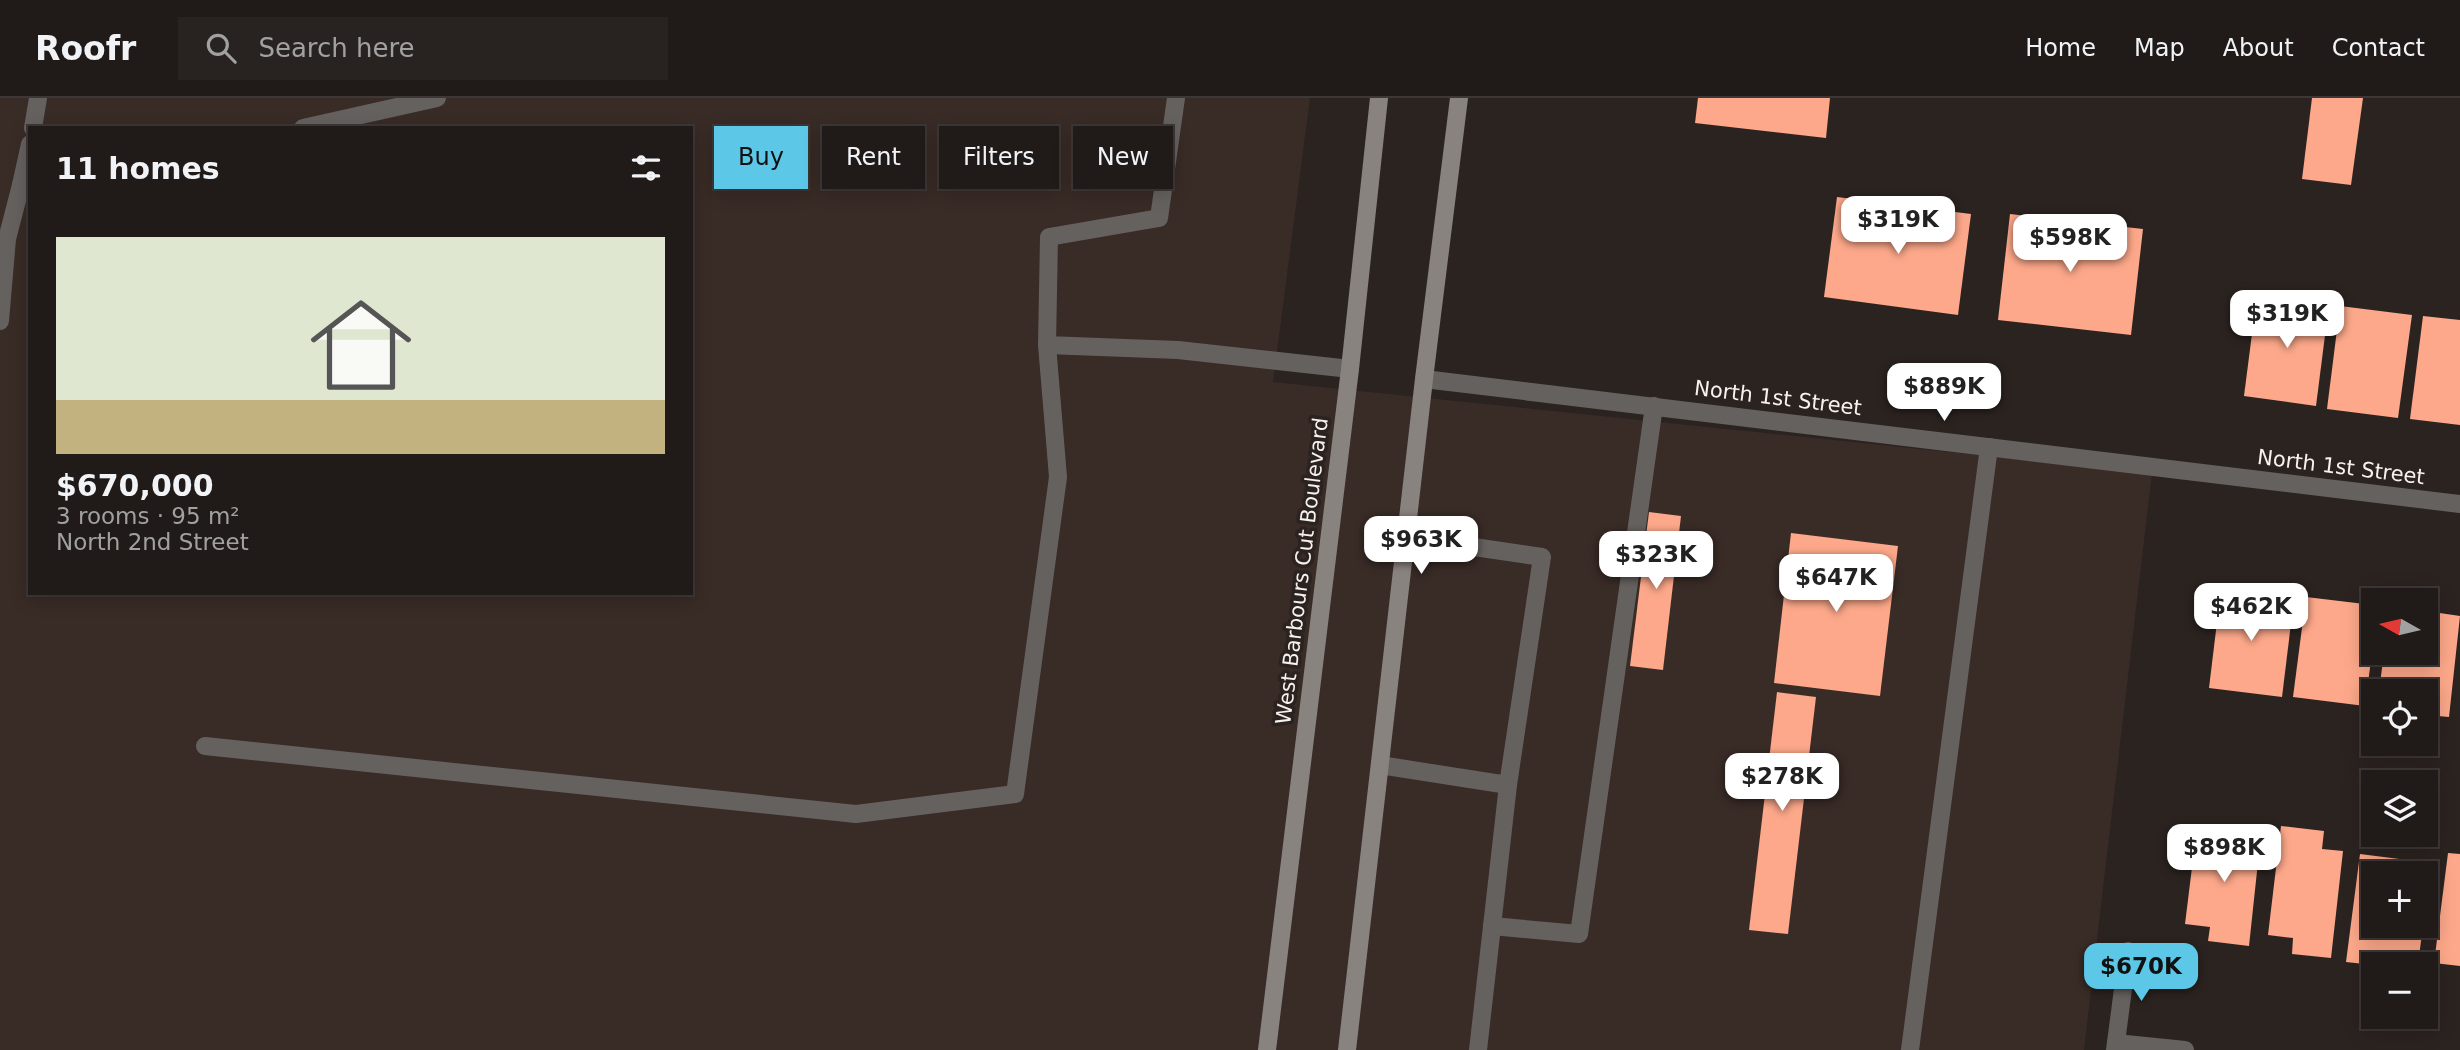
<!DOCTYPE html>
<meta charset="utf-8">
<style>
body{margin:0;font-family:"DejaVu Sans",sans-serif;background:#282321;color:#f1f3f6;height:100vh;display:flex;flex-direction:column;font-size:26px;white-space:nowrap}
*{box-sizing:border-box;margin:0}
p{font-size:23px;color:#a2a1a2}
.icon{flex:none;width:38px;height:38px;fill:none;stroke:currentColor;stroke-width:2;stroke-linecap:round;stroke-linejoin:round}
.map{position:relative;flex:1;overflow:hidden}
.drawer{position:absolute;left:28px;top:28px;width:665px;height:469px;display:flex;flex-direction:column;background:#201a18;border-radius:0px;box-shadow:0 4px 18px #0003,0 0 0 2px #3d3837}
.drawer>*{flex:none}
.guide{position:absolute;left:714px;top:28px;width:665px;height:63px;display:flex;gap:14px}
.needle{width:46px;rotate:278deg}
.buttons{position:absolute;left:2361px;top:490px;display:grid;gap:14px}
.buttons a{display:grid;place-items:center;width:77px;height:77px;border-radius:0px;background:#201a18;box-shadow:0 4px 18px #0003,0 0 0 2px #3d3837;font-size:35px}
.price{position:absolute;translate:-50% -60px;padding:0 16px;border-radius:14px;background:#fff;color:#222;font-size:23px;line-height:46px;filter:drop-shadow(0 2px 4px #0008)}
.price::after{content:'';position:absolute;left:50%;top:42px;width:21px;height:16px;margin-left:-10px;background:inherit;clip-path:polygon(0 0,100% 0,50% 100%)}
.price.active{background:#5cc7e7;color:#111}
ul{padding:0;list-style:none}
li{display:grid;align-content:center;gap:14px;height:371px;padding:0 28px}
li span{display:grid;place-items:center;height:217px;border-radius:0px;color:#555}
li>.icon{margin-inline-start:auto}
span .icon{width:126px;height:126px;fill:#fffc;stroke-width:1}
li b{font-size:30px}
h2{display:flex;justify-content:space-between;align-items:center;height:84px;padding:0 28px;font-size:30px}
.pill{padding:0 24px;border-radius:0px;background:#201a18;box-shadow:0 4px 18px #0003,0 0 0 2px #3d3837;font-size:24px;line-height:63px}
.pill.active{background:#5cc7e7;color:#111}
header{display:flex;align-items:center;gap:42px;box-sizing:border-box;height:98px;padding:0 35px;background:#201a18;border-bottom:2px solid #3d3837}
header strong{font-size:33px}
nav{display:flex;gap:38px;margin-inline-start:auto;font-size:24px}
.search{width:490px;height:63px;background:#282321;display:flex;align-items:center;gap:18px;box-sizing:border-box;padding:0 24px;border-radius:0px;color:#a2a1a2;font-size:26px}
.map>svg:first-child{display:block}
.built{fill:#392b26;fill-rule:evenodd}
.building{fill:#fda88a}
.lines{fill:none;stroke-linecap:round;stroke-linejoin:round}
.lane{stroke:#65615f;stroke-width:18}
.street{stroke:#65615f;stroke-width:18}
.secondary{stroke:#898380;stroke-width:18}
.labels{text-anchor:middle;stroke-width:7;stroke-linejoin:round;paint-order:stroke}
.street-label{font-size:21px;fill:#f7f1ef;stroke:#2b2320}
</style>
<header>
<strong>Roofr</strong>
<div class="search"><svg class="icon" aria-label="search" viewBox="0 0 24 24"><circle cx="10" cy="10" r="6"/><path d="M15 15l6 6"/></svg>Search here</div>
<nav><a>Home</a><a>Map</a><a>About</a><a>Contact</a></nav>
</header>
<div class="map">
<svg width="2460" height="952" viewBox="0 0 2460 952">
<rect width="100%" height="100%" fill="#2b2320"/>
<path class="built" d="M0,0H1310L1273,284L2152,375L2084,952H0ZM30,30H691V495H30Z"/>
<g class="building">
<path d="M1698,0H1830L1826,40L1695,25Z"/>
<path d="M2312,0H2363L2351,87L2302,81Z"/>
<path d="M1837,99L1971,116L1958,217L1824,199Z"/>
<path d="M2010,116L2143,131L2131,237L1998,222Z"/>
<path d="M2257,197L2329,206L2316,308L2244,298Z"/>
<path d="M2340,208L2412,217L2398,320L2327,311Z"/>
<path d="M2423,218L2460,222V327L2410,321Z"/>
<path d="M1649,414L1681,418L1663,572L1630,568Z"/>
<path d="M1791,435L1898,448L1880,598L1774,585Z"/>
<path d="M2221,491L2294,501L2282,599L2209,590Z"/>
<path d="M2306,499L2373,507V547L2365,608L2293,599Z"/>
<path d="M2426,513L2460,518L2449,619L2426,617V593H2379L2384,555H2426Z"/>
<path d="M1777,594L1816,599L1788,836L1749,832Z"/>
<path d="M2281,728L2324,733L2322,751L2343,753L2331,860L2292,856L2293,840L2268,837Z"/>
<path d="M2197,729L2261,736L2249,848L2208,843L2210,829L2185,826Z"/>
<path d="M2448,755L2460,756V868L2434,865Z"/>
<path d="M2360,756L2431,765L2427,794L2426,775H2373V828H2423L2418,866L2373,867L2346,864Z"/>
</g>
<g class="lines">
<g class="lane">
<path d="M1176,0L1159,120L1049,139L1047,247L1178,252L1350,271"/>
<path d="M33,30L38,0"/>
<path d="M303,30L437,0"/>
<path d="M21,87L30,46"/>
<path d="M0,223L7,141L21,87L30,85"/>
<path d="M1406,439L1542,459L1508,687L1478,952"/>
<path d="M205,648L856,716L1015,696L1058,379L1047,247"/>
<path d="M1380,667L1508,687"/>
<path d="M1492,828L1579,836L1654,308"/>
<path d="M1910,952L1989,349"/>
</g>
<g class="street">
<path d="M1424,281L2460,406"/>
<path d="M2116,945L2185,952"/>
<path d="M2115,952L2128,853"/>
</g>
<g class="secondary">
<path d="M1267,952L1350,271L1379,0"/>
<path d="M1347,952L1424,281L1459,0"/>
</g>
</g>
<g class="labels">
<g class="street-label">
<text transform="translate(1778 300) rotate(7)" y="7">North 1st Street</text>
<text transform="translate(2341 369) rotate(7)" y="7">North 1st Street</text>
<text transform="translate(1302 473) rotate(-83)" y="7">West Barbours Cut Boulevard</text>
</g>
</g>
</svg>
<div class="buttons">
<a><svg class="needle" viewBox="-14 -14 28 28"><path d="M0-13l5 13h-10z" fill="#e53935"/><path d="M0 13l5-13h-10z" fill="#a2a1a2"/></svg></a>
<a><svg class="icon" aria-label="locate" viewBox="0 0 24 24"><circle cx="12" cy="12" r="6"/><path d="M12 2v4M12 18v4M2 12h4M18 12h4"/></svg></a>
<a><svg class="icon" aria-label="layers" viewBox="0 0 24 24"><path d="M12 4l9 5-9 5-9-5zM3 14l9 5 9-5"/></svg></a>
<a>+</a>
<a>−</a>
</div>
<b class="price" style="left:1898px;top:158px">$319K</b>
<b class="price" style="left:2070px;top:176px">$598K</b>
<b class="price" style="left:2287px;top:252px">$319K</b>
<b class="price" style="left:1944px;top:325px">$889K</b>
<b class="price" style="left:1421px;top:478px">$963K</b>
<b class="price" style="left:1656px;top:493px">$323K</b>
<b class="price" style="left:1836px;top:516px">$647K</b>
<b class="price" style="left:2251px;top:545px">$462K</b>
<b class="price" style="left:1782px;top:715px">$278K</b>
<b class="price" style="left:2224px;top:786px">$898K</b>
<b class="price active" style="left:2141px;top:905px">$670K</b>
<div class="guide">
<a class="pill active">Buy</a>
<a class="pill">Rent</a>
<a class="pill">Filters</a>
<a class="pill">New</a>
</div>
<section class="drawer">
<h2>11 homes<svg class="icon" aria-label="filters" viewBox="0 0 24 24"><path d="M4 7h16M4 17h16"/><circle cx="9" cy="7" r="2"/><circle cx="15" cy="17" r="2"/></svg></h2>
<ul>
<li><span style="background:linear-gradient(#dfe7d0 75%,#c2b280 0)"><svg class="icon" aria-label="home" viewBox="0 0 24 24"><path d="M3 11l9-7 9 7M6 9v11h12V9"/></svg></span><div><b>$670,000</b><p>3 rooms · 95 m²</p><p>North 2nd Street</p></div></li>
</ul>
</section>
</div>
